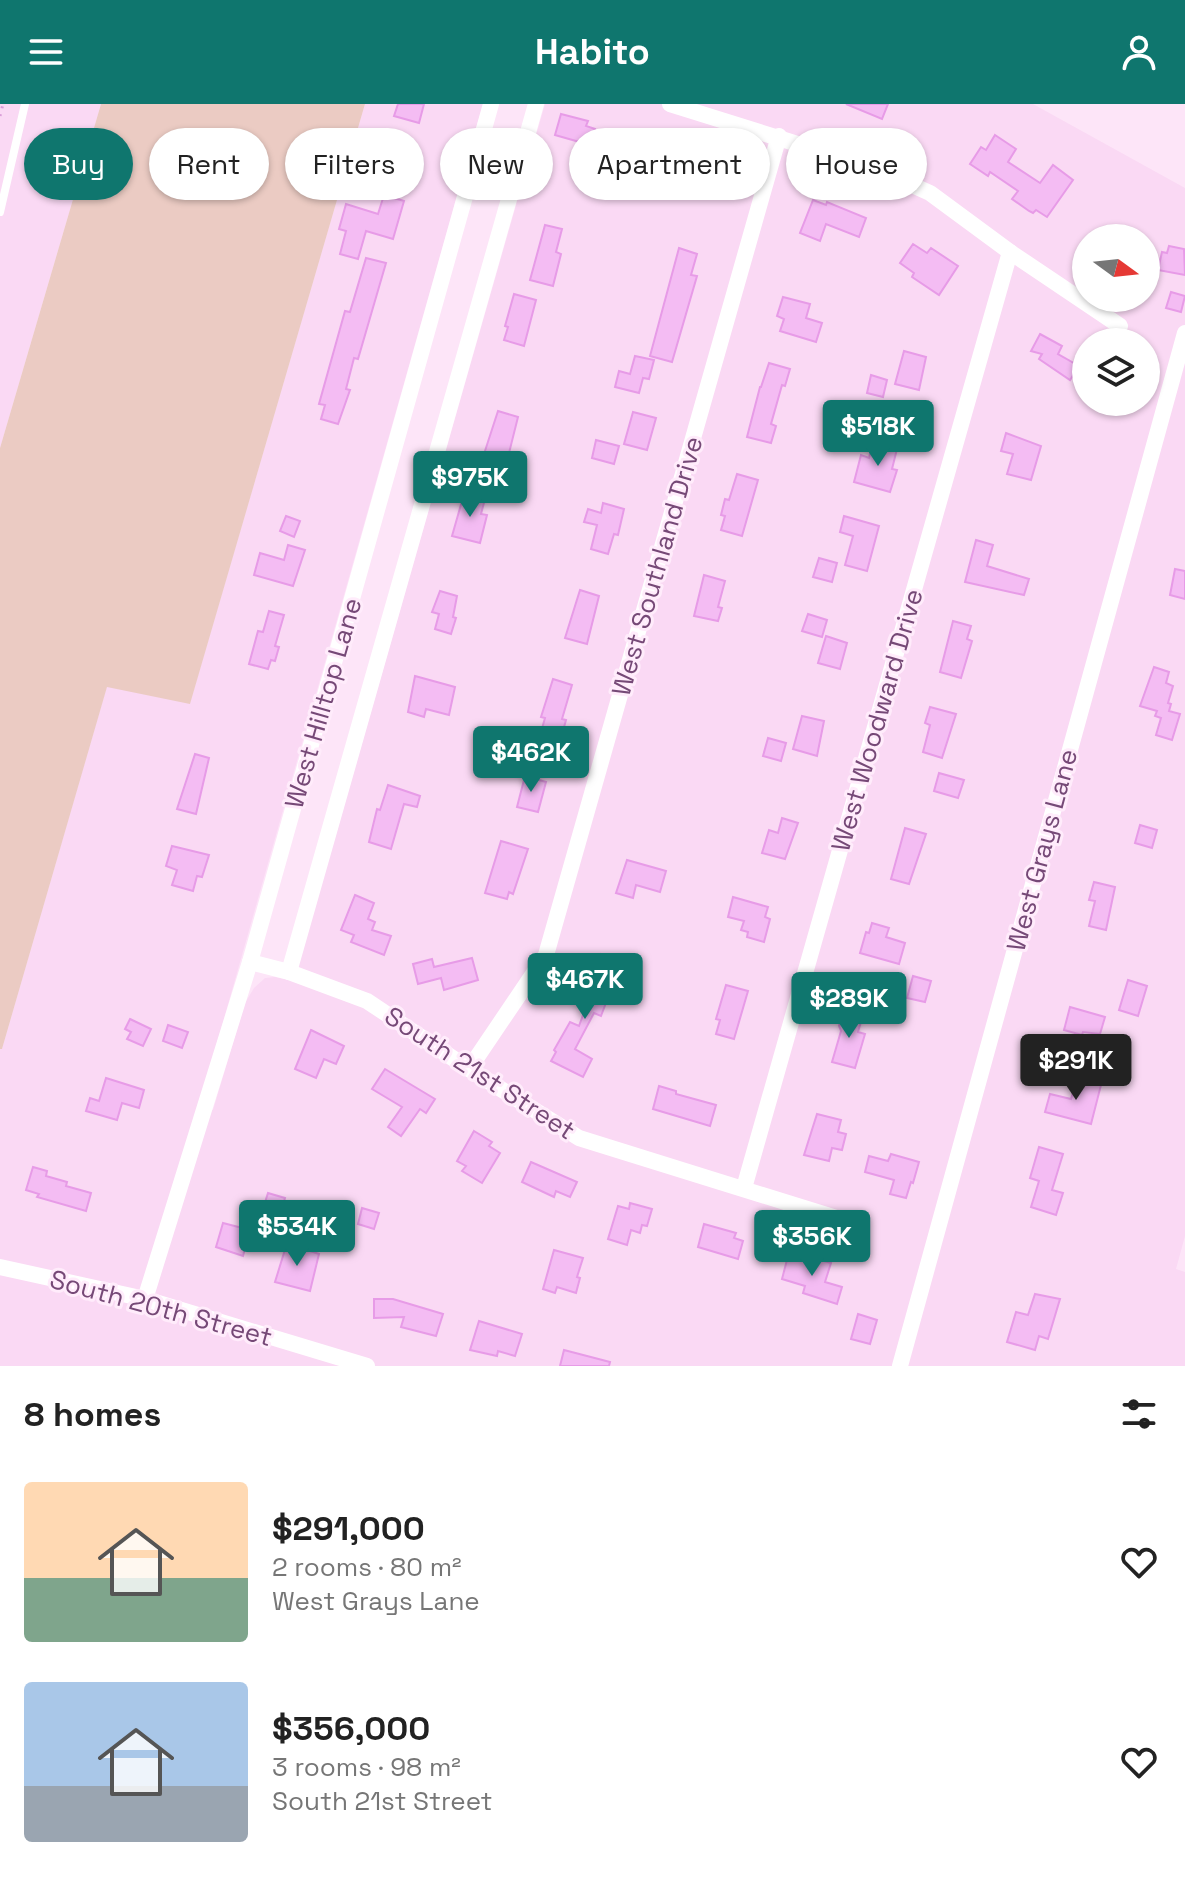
<!DOCTYPE html>
<meta charset="utf-8">
<style>
body{margin:0;font-family:"Space Grotesk",sans-serif;background:#f2f2f2;color:#222;height:100vh;display:flex;flex-direction:column;font-size:30px;white-space:nowrap}
*{box-sizing:border-box;margin:0}
p{font-size:26px;color:#767676}
.icon{flex:none;width:44px;height:44px;fill:none;stroke:currentColor;stroke-width:2;stroke-linecap:round;stroke-linejoin:round}
.map{position:relative;height:1262px;overflow:hidden}
.sheet{display:flex;flex-direction:column;background:#fff;flex:1}
.sheet>*{flex:none}
.top-card{position:absolute;left:24px;top:24px;width:1138px;height:72px;display:flex;gap:16px}
.needle{width:52px;rotate:105deg}
.buttons{position:absolute;left:1072px;top:120px;display:grid;gap:16px}
.buttons a{display:grid;place-items:center;width:88px;height:88px;border-radius:50%;background:#fff;box-shadow:0 2px 6px #0004;font-size:40px}
.price{position:absolute;translate:-50% -68px;padding:0 18px;border-radius:8px;background:#0f766e;color:#fff;font-size:26px;line-height:52px;filter:drop-shadow(0 2px 4px #0008)}
.price::after{content:'';position:absolute;left:50%;top:48px;width:24px;height:18px;margin-left:-12px;background:inherit;clip-path:polygon(0 0,100% 0,50% 100%)}
.price.selected{background:#222;color:#fff}
ul{padding:0;list-style:none}
li{display:flex;align-items:center;gap:24px;height:200px;padding:0 24px}
li span{display:grid;place-items:center;flex:none;width:224px;height:160px;border-radius:8px;color:#555}
li>.icon{margin-inline-start:auto}
span .icon{width:96px;height:96px;fill:#fffc;stroke-width:1}
li b{font-size:34px}
h2{display:flex;justify-content:space-between;align-items:center;height:96px;padding:0 24px;font-size:34px}
.chip{padding:0 28px;border-radius:36px;background:#fff;box-shadow:0 2px 6px #0004;font-size:28px;line-height:72px}
.chip.selected{background:#0f766e;color:#fff}
header{display:flex;justify-content:space-between;align-items:center;height:104px;padding:0 24px;background:#0f766e;color:#fff;font-size:36px;font-weight:700}
.map>svg:first-child{display:block}
.residential{fill:#fad9f4;fill-rule:evenodd}
.green{fill:#ebcbc3}
.building{fill:#f4bcf3;stroke:#e79be7;stroke-width:2}
.lines{fill:none;stroke-linecap:round;stroke-linejoin:round}
.path{stroke:#d99ed8;stroke-width:3;stroke-dasharray:2 6;stroke-linecap:butt}
.lane{stroke:#fff;stroke-width:8}
.street{stroke:#fff;stroke-width:16}
.labels{text-anchor:middle;stroke-width:6;stroke-linejoin:round;paint-order:stroke}
.street-label{font-size:26px;fill:#764977;stroke:#ffecfb}
</style>
<header><svg class="icon" aria-label="menu" viewBox="0 0 24 24"><path d="M4 6h16M4 12h16M4 18h16"/></svg>Habito<svg class="icon" aria-label="person" viewBox="0 0 24 24"><circle cx="12" cy="8" r="4"/><path d="M4 21q1-7 8-7t8 7"/></svg></header>
<div class="map">
<svg width="1185" height="1262" viewBox="0 0 1185 1262">
<rect width="100%" height="100%" fill="#fde5f8"/>
<g class="residential">
<path d="M0,0H101L0,344Z"/>
<path d="M365,0H483L199,1003L213,1006L245,899L254,884L265,874L275,873L294,877L545,0H1033L1185,84V1132L1176,1165L1185,1168V1262H0V945H2L107,582L190,599ZM1086,134H1146V194H1086ZM1086,238H1146V298H1086Z"/>
</g>
<path class="green" d="M101,0H365L190,600L107,583L2,945H0V344Z"/>
<g class="building">
<path d="M398,0H424L419,19L394,12Z"/>
<path d="M846,0H888L882,15Z"/>
<path d="M561,10L588,17L586,22L595,25L590,41L555,31Z"/>
<path d="M995,31L1016,45L1008,58L1040,79L1053,61L1073,76L1047,113L1036,106L1033,109L1029,107L1012,95L1018,87L990,68L988,72L970,60L981,43L986,46Z"/>
<path d="M706,54L726,61L721,79L690,73L694,61L703,63Z"/>
<path d="M580,61L593,65L587,81L575,77Z"/>
<path d="M384,91L404,97L393,135L366,127L358,155L340,150L346,127L339,125L346,100L378,110Z"/>
<path d="M813,96L826,101L827,98L866,114L859,133L826,120L820,137L800,129Z"/>
<path d="M545,121L562,125L556,148L561,150L553,182L530,176Z"/>
<path d="M913,140L927,149L931,144L958,162L939,191L912,173L914,169L900,159Z"/>
<path d="M1169,142L1184,145L1185,171L1158,166L1162,148L1167,149Z"/>
<path d="M679,144L697,150L691,171L697,172L672,258L650,252Z"/>
<path d="M366,154L386,159L358,255L354,254L346,285L350,286L338,320L321,315L325,301L319,300L345,207L350,208Z"/>
<path d="M1171,188L1185,192L1181,208L1166,204Z"/>
<path d="M514,190L536,196L524,242L504,236L508,223L505,222Z"/>
<path d="M783,193L810,200L806,214L822,219L816,238L780,227L784,215L777,212Z"/>
<path d="M1040,230L1062,242L1058,250L1079,262L1070,276L1039,255L1042,250L1031,247Z"/>
<path d="M904,247L926,253L919,286L895,280Z"/>
<path d="M635,252L654,256L649,275L643,274L639,289L615,283L619,267L630,270Z"/>
<path d="M769,259L790,265L785,282L782,281L771,320L776,322L771,339L747,333L760,283H761Z"/>
<path d="M871,271L887,276L883,293L867,289Z"/>
<path d="M498,307L518,313L507,357L484,350Z"/>
<path d="M633,308L656,314L647,346L624,340Z"/>
<path d="M1006,329L1041,342L1031,376L1007,370L1013,350L1001,347Z"/>
<path d="M596,336L619,342L614,360L592,354Z"/>
<path d="M873,338L897,345L892,365L897,366L890,388L854,378L861,351L869,354Z"/>
<path d="M737,370L758,376L742,432L721,426L725,412L721,411L725,395L729,396Z"/>
<path d="M464,390L485,395L481,410L487,411L480,439L452,432Z"/>
<path d="M603,399L624,405L618,431L614,430L608,450L591,445L597,421L584,418L588,405L601,409Z"/>
<path d="M286,412L300,417L294,433L280,427Z"/>
<path d="M844,412L879,422L867,467L845,461L853,432L840,428Z"/>
<path d="M976,436L993,441L987,462L1029,475L1024,491L965,478Z"/>
<path d="M288,441L305,446L293,482L254,471L260,449L284,456Z"/>
<path d="M819,454L837,459L832,478L813,473Z"/>
<path d="M1175,465L1185,467V495L1170,491Z"/>
<path d="M704,471L725,477L718,503L722,504L718,517L694,512Z"/>
<path d="M580,486L599,492L587,540L565,534Z"/>
<path d="M440,487L457,492L453,513L456,514L451,530L435,525L439,510L432,508Z"/>
<path d="M269,507L284,511L275,542L279,543L275,557L271,556L268,565L249,560L258,527L263,528Z"/>
<path d="M808,510L827,516L822,533L802,527Z"/>
<path d="M953,517L971,522L967,535L972,537L961,574L940,568Z"/>
<path d="M826,532L847,539L840,565L818,559Z"/>
<path d="M1154,563L1169,568L1166,579L1173,582L1168,599L1171,600L1169,607L1180,610L1172,636L1156,631L1161,614L1155,612L1157,607L1140,602Z"/>
<path d="M415,572L455,583L449,611L426,605L424,613L408,608Z"/>
<path d="M553,575L572,581L562,615L566,616L561,634L541,628L545,614L541,613Z"/>
<path d="M930,603L956,610L942,654L923,648L930,621L925,619Z"/>
<path d="M802,612L824,617L817,652L793,645Z"/>
<path d="M768,634L786,639L781,657L763,652Z"/>
<path d="M509,643L526,648L521,667L504,662Z"/>
<path d="M195,650L209,654L196,710L177,705Z"/>
<path d="M939,669L964,676L958,694L934,687Z"/>
<path d="M525,672L546,678L538,708L517,703Z"/>
<path d="M388,681L420,692L417,703L404,700L391,745L369,738L377,705L380,706Z"/>
<path d="M782,714L798,719L785,755L762,749L769,726L778,729Z"/>
<path d="M1140,721L1157,726L1152,744L1135,739Z"/>
<path d="M905,724L926,730L909,780L891,775Z"/>
<path d="M501,737L528,745L513,790L509,788L507,795L485,789Z"/>
<path d="M172,742L209,751L202,773L197,772L193,787L172,781L177,766L166,762Z"/>
<path d="M627,756L666,767L660,788L636,781L633,794L616,789Z"/>
<path d="M1094,778L1115,783L1106,826L1089,822L1095,797L1089,796Z"/>
<path d="M355,791L374,799L368,815L375,818L372,826L391,832L384,851L351,838L354,831L341,826Z"/>
<path d="M733,793L768,803L765,813L770,815L764,838L747,833L748,828L741,826L744,817L728,813Z"/>
<path d="M872,819L889,824L886,833L905,839L899,860L860,849L866,828L869,829Z"/>
<path d="M601,850L618,858L602,894L607,896L601,912L594,909L575,945L592,955L583,973L551,957L556,948L554,946L570,918L579,922L594,881L589,879Z"/>
<path d="M472,854L478,876L444,886L441,874L418,880L413,860L432,855L434,863Z"/>
<path d="M913,872L931,877L925,898L907,894Z"/>
<path d="M1128,876L1147,882L1138,912L1119,906Z"/>
<path d="M726,881L748,887L734,935L716,930L720,916L716,915Z"/>
<path d="M1070,903L1105,913L1100,930L1083,928L1082,931L1064,926Z"/>
<path d="M844,905L863,911L858,928L865,930L855,964L832,958L841,927L839,922Z"/>
<path d="M130,915L151,925L143,942L127,935L131,928L125,925Z"/>
<path d="M168,921L188,928L182,944L163,937Z"/>
<path d="M311,926L344,942L336,960L324,955L316,974L295,965Z"/>
<path d="M385,965L435,995L426,1009L420,1005L401,1032L388,1023L402,1003L372,985Z"/>
<path d="M106,974L144,986L139,1004L122,999L117,1016L86,1007L90,994L99,997Z"/>
<path d="M1077,974L1101,981L1091,1020L1045,1008L1050,990L1071,995Z"/>
<path d="M659,982L676,987V990L716,1001L710,1022L653,1005Z"/>
<path d="M817,1010L841,1016L838,1028L846,1030L842,1046L832,1044L829,1057L804,1051Z"/>
<path d="M474,1027L492,1038L489,1042L500,1049L482,1079L462,1067L466,1062L457,1057Z"/>
<path d="M1039,1043L1063,1050L1052,1086L1063,1089L1056,1111L1031,1103L1039,1077L1030,1074Z"/>
<path d="M891,1050L919,1058L913,1079L911,1078L906,1094L890,1090L894,1076L865,1068L869,1052L888,1057Z"/>
<path d="M531,1058L577,1078L570,1093L556,1087L554,1093L522,1078Z"/>
<path d="M33,1063L47,1067L46,1072L67,1078L66,1082L91,1089L86,1107L37,1093L39,1090L26,1086Z"/>
<path d="M268,1089L285,1094L277,1123L259,1117Z"/>
<path d="M630,1099L652,1105L647,1122L642,1121L640,1129L631,1126L627,1141L608,1135L618,1102L629,1105Z"/>
<path d="M362,1104L379,1109L374,1125L358,1120Z"/>
<path d="M223,1119L250,1126L243,1152L216,1143Z"/>
<path d="M704,1120L736,1129L734,1134L743,1137L738,1155L698,1143Z"/>
<path d="M287,1139L319,1150L310,1187L275,1178Z"/>
<path d="M554,1146L583,1154L577,1173L580,1174L576,1189L557,1183L555,1189L543,1185Z"/>
<path d="M788,1152L808,1158L810,1153L831,1159L825,1178L842,1183L837,1200L803,1189L805,1182L782,1175Z"/>
<path d="M1035,1190L1060,1195L1048,1235L1039,1232L1035,1246L1007,1238L1016,1208L1028,1211Z"/>
<path d="M374,1195H393L443,1210L436,1232L401,1223L404,1213L374,1214Z"/>
<path d="M858,1210L877,1216L870,1240L851,1235Z"/>
<path d="M479,1217L522,1230L515,1252L498,1247L497,1252L470,1246Z"/>
<path d="M564,1246L610,1258L609,1262H560Z"/>
</g>
<g class="lines">
<path class="path" d="M0,12L3,0"/>
<path class="lane" d="M0,108L25,0"/>
<g class="street">
<path d="M670,0L874,64L930,89L1010,148L1120,222"/>
<path d="M250,858L289,868L367,897L469,965L579,1034L849,1118"/>
<path d="M289,868L536,0"/>
<path d="M469,965L546,851L779,32"/>
<path d="M744,1084L1010,148"/>
<path d="M0,1163L145,1195L367,1262"/>
<path d="M145,1195L250,858L491,0"/>
<path d="M900,1262L1185,229"/>
</g>
</g>
<g class="labels">
<g class="street-label">
<text transform="translate(657 462) rotate(-74)" y="9">West Southland Drive</text>
<text transform="translate(323 599) rotate(-74)" y="9">West Hilltop Lane</text>
<text transform="translate(877 616) rotate(-74)" y="9">West Woodward Drive</text>
<text transform="translate(1042 746) rotate(-75)" y="9">West Grays Lane</text>
<text transform="translate(480 969) rotate(33)" y="9">South 21st Street</text>
<text transform="translate(161 1204) rotate(15)" y="9">South 20th Street</text>
</g>
</g>
</svg>
<div class="buttons">
<a><svg class="needle" viewBox="-14 -14 28 28"><path d="M0-13l5 13h-10z" fill="#e53935"/><path d="M0 13l5-13h-10z" fill="#767676"/></svg></a>
<a><svg class="icon" aria-label="layers" viewBox="0 0 24 24"><path d="M12 4l9 5-9 5-9-5zM3 14l9 5 9-5"/></svg></a>
</div>
<b class="price" style="left:878px;top:364px">$518K</b>
<b class="price" style="left:470px;top:415px">$975K</b>
<b class="price" style="left:531px;top:690px">$462K</b>
<b class="price" style="left:585px;top:917px">$467K</b>
<b class="price" style="left:849px;top:936px">$289K</b>
<b class="price selected" style="left:1076px;top:998px">$291K</b>
<b class="price" style="left:297px;top:1164px">$534K</b>
<b class="price" style="left:812px;top:1174px">$356K</b>
<div class="top-card">
<a class="chip selected">Buy</a>
<a class="chip">Rent</a>
<a class="chip">Filters</a>
<a class="chip">New</a>
<a class="chip">Apartment</a>
<a class="chip">House</a>
</div>
</div>
<section class="sheet">
<h2>8 homes<svg class="icon" aria-label="filters" viewBox="0 0 24 24"><path d="M4 7h16M4 17h16"/><circle cx="9" cy="7" r="2"/><circle cx="15" cy="17" r="2"/></svg></h2>
<ul>
<li><span style="background:linear-gradient(#ffd9b3 60%,#7fa58c 0)"><svg class="icon" aria-label="home" viewBox="0 0 24 24"><path d="M3 11l9-7 9 7M6 9v11h12V9"/></svg></span><div><b>$291,000</b><p>2 rooms · 80 m²</p><p>West Grays Lane</p></div><svg class="icon" aria-label="heart" viewBox="0 0 24 24"><path d="M12 20l-8-8c-3-5 5-10 8-4 3-6 11-1 8 4z"/></svg></li>
<li><span style="background:linear-gradient(#a9c7e8 65%,#9aa5b1 0)"><svg class="icon" aria-label="home" viewBox="0 0 24 24"><path d="M3 11l9-7 9 7M6 9v11h12V9"/></svg></span><div><b>$356,000</b><p>3 rooms · 98 m²</p><p>South 21st Street</p></div><svg class="icon" aria-label="heart" viewBox="0 0 24 24"><path d="M12 20l-8-8c-3-5 5-10 8-4 3-6 11-1 8 4z"/></svg></li>
</ul>
</section>
